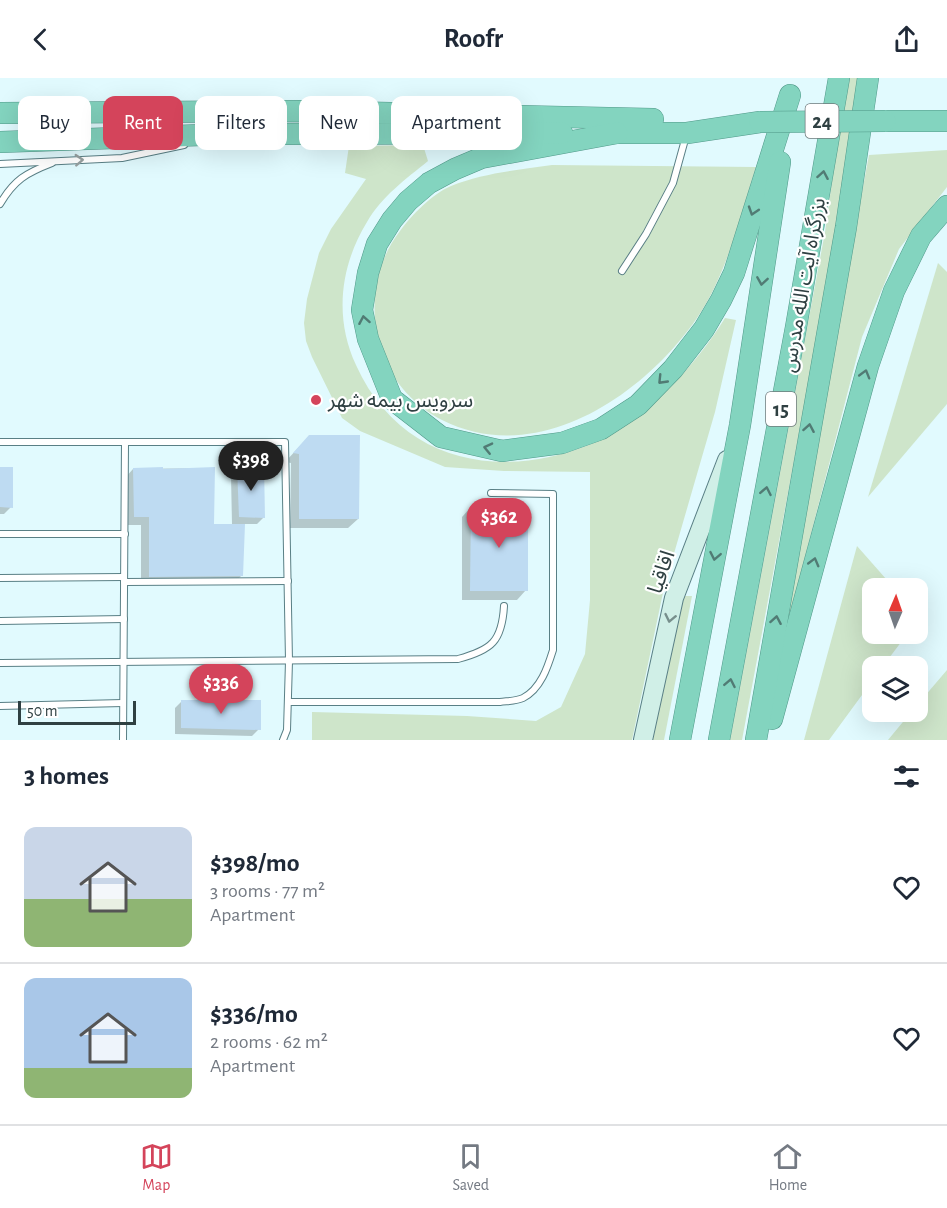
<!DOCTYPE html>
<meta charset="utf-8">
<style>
body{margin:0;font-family:"Alegreya Sans","Noto Sans Arabic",sans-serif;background:#f2f2f3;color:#1f2937;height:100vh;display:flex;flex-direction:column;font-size:22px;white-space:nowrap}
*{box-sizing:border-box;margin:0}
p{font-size:20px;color:#747a83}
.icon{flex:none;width:33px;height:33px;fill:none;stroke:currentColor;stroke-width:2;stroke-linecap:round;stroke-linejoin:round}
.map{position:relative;height:662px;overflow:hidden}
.panel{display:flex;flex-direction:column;background:#fff;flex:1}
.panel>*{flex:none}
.banner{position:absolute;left:18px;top:18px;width:600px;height:54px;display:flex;gap:12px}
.needle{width:39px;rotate:2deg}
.buttons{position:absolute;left:862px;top:500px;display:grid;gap:12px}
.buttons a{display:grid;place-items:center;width:66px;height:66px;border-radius:12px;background:#fff;box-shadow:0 6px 24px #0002;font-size:30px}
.scale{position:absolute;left:18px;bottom:15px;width:118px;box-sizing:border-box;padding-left:6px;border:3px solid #2f4042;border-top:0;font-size:16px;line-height:21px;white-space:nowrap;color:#2f4042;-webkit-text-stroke:4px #fff;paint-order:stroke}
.price{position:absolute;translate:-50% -51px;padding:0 14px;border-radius:21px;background:#d4445b;color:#fff;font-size:20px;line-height:39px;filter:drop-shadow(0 2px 3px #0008)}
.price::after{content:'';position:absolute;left:50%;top:36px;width:18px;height:14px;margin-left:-9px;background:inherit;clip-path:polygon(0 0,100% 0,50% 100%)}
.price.active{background:#222;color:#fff}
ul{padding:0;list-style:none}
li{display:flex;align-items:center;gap:18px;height:150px;padding:0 24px}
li+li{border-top:2px solid #e0e1e3}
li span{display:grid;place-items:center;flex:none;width:168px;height:120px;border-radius:12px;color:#555}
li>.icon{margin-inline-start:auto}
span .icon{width:72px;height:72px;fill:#fffc;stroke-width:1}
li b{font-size:26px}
h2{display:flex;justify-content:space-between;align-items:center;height:72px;padding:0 24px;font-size:26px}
.tag{padding:0 21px;border-radius:12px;background:#fff;box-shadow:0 6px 24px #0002;font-size:21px;line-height:54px}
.tag.active{background:#d4445b;color:#fff}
header{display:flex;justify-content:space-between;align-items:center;height:78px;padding:0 24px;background:#fff;font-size:27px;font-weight:600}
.menu{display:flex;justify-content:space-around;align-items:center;height:84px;border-top:2px solid #e0e1e3;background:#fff;font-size:16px;color:#747a83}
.menu a{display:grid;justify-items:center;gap:3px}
.menu .active{color:#d4445b}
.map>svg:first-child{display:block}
.green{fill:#cee5ca}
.shadow{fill:#0003}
.building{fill:#bedbf2}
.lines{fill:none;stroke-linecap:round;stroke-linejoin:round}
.service-casing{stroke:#597f85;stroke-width:8}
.secondary-casing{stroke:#597f85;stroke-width:20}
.trunk-casing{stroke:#519989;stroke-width:22}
.service{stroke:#fff;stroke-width:6}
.secondary{stroke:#d0efe7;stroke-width:18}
.trunk{stroke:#83d4bf;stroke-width:21}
.trunk-bridge-casing{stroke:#519989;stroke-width:22;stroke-linecap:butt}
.trunk-bridge{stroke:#83d4bf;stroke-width:21}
.oneway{stroke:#97a0a0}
.oneway2{stroke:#517b74}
.oneway3{stroke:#778f8c}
.poi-dot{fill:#d4445b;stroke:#fff;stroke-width:2}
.labels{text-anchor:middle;stroke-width:4.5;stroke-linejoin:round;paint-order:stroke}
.shield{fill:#fff;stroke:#6d797b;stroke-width:1.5}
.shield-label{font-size:20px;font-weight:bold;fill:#2f4042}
.street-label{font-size:21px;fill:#2f4042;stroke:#fff}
.poi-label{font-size:21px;fill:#2f4042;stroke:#fff;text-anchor:start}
</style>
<header><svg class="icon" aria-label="back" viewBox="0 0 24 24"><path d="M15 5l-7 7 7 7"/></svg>Roofr<svg class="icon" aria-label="share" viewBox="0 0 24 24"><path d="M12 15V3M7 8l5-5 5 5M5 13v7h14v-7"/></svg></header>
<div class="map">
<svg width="947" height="662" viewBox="0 0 947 662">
<rect width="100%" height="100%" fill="#e1fafe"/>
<g class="green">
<path d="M846,0H860L826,211L742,662H730L825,154Z"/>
<path d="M423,67L428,83C406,101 381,119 367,144C340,188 334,240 356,287C399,383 498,404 591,366C642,346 697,286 725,240L736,242L715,334L664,510L632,662H312V634L467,638L536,643L561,629L585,576L590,522V394L504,393L445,389L360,353L342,340L312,279L306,263L304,245L307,221L319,175L331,151L366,101L345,95L349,68Z"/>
<path d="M947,72V109L899,171L862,259L784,560L778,559L869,77Z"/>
<path d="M552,87L756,89C740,139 727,196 697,240C643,318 537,390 442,342C417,330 393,304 382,277C380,270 379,262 377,255C370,219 378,181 400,153C412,137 432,116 451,108C483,95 518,92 552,87Z"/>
<path d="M938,185L947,194V326L868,419Z"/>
<path d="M857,468L894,510H873V555H908L883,588H873V602L829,662H804Z"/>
<path d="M683,518H692L664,662H652Z"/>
<path d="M947,592V662H888L912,633H918V626Z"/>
</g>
<g class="shadow">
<path d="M300,368L358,441L348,450H290L291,385L285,384Z"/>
<path d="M213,390L212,447H232L231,397L238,390L264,439L257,446H243L242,497L233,506L141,507V447H126L125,400L133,391Z"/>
<path d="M0,391L11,429L4,436H0Z"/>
<path d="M471,429L526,512L517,522H462V439Z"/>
<path d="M182,623L259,651L252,658L175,656V630Z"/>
</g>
<g class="building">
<path d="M309,357H360L359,441H299V376L293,375Z"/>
<path d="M264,388L265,440L239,439L237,389Z"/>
<path d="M0,389H13V430L0,429Z"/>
<path d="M163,389V391L215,389L214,446H245L243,498L149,499V439H134L133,390Z"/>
<path d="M471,428H528V513H470Z"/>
<path d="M181,622H261V652L181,650Z"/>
</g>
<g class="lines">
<defs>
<g id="service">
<path d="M0,86L122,80L184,67"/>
<path d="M0,126C14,102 26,95 52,85"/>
<path d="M622,193L646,156L673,105L686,58"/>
<path d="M0,364H285L289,583L287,652L283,662"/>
<path d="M0,456H125"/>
<path d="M0,500L124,499"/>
<path d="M124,504L288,503"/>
<path d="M0,543L124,541"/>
<path d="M0,585L458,581C492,572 502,563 504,528"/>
<path d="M288,624H500C507,623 517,623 523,620C541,611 548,588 553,572V416L491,415"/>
<path d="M0,628L123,625"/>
<path d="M123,662L125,364"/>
</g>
<path id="secondary" d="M643,662L674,520L727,382"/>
<g id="trunk">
<path d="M0,35L304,33L653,41"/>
<path d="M885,43H947"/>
<path d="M603,55H687L760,44"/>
<path d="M617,55L481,80L455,91L429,105L408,123L392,142L377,166L368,195L362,232L368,261L392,321L441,359L502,373L562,365L601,351L638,327L673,291L704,251L721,222L734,195L790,17"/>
<path d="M0,64L232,56L562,55"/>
<path d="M772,641L868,288L894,213L921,158L947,128"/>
<path d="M680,662L740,347L780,84"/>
<path d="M719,662L796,249L839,0"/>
<path d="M756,662L846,149L868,0"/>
</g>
</defs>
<use href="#service" class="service-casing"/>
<use href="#secondary" class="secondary-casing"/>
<use href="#trunk" class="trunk-casing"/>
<use href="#service" class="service"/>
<use href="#secondary" class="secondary"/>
<use href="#trunk" class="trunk"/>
<defs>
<path id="trunk-bridge" d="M760,44L885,43"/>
</defs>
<use href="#trunk-bridge" class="trunk-bridge-casing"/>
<use href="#trunk-bridge" class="trunk-bridge"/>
</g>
<defs><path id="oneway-chevron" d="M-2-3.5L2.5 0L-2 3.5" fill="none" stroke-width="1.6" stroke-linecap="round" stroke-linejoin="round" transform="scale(1.5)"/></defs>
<use class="oneway" href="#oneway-chevron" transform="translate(79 82) rotate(-3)"/>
<g class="oneway2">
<use href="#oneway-chevron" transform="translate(823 97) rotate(-80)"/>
<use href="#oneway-chevron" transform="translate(753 133) rotate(108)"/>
<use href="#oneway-chevron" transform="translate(762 203) rotate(99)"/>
<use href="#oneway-chevron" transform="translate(364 242) rotate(-100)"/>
<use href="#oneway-chevron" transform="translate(865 296) rotate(-74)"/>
<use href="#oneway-chevron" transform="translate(662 302) rotate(134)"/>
<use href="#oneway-chevron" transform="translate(809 350) rotate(-80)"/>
<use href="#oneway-chevron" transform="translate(488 370) rotate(-167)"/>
<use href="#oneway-chevron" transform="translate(766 413) rotate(-79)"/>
<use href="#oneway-chevron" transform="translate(715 478) rotate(101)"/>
<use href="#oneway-chevron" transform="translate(814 484) rotate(-75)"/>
<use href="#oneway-chevron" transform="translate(776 542) rotate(-80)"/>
<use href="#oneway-chevron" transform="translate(730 605) rotate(-79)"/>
</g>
<use class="oneway3" href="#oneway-chevron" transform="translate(670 540) rotate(102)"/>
<circle class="poi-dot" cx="316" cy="322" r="6"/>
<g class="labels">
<g class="shield">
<rect x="805.5" y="26" width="33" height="34" rx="4.5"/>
<rect x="766" y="314" width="30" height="34" rx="4.5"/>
</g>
<g class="shield-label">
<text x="822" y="50">24</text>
<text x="781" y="338">15</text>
</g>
<g class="street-label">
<text transform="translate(803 207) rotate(-80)" y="7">بزرگراه آیت الله مدرس</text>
<text transform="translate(661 494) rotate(-71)" y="7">اقاقیا</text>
</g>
<g class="poi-label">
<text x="328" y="329">سرویس بیمه شهر</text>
</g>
</g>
</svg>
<div class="buttons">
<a><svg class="needle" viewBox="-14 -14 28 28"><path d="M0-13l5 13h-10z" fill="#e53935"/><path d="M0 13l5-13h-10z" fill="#747a83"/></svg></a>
<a><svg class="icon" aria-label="layers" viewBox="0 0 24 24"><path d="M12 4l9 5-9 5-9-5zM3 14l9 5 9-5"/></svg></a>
</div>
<div class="scale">50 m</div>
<b class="price active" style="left:251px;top:414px">$398</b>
<b class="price" style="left:499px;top:471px">$362</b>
<b class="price" style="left:221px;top:637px">$336</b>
<div class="banner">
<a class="tag">Buy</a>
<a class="tag active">Rent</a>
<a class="tag">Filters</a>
<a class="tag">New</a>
<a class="tag">Apartment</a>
</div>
</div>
<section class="panel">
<h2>3 homes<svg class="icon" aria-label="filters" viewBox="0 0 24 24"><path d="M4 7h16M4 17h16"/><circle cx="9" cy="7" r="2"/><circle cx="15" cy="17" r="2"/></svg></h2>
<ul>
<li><span style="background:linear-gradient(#c9d6e8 60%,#8fb573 0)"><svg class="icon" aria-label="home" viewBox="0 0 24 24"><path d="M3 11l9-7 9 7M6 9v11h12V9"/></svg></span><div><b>$398/mo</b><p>3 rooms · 77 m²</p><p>Apartment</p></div><svg class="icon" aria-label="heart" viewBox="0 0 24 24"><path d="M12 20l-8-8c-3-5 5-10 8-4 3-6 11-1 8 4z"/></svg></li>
<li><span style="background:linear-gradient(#a9c7e8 75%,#8fb573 0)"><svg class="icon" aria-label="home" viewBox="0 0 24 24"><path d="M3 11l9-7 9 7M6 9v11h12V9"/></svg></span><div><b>$336/mo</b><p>2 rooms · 62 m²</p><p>Apartment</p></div><svg class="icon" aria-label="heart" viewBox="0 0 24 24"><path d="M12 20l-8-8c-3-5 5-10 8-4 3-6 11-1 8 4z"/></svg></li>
</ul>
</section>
<nav class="menu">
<a class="active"><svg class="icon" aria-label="map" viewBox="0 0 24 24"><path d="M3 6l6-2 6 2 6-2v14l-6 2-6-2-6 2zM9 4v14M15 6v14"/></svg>Map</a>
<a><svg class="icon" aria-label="saved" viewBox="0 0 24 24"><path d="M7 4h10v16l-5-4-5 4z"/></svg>Saved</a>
<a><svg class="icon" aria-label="home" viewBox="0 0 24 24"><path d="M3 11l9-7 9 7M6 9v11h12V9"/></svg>Home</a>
</nav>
